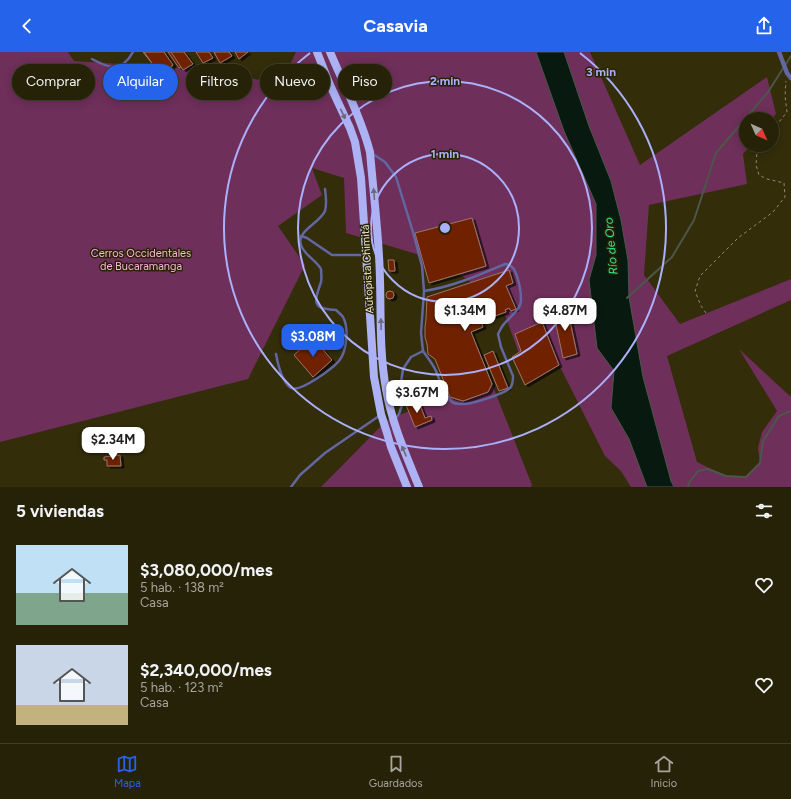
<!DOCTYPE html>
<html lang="es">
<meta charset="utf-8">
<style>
body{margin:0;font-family:Figtree,sans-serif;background:#322f16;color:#f1f3f6;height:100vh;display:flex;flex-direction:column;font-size:15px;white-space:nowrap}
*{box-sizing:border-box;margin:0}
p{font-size:13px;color:#a4a49c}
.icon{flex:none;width:22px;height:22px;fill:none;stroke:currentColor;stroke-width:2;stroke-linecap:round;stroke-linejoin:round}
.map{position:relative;height:435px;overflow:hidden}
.details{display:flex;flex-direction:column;background:#262208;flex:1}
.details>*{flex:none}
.top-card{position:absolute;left:12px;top:12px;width:400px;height:36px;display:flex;gap:8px}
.needle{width:26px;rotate:135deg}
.controls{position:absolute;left:739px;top:60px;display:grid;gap:8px}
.controls a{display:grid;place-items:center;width:40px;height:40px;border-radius:50%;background:#262208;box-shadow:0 2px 10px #0003,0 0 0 1px #423f29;font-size:20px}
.price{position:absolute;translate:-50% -34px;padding:0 9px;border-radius:8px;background:#fff;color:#222;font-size:13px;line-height:26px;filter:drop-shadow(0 1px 2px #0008)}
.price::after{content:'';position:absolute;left:50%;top:24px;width:12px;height:9px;margin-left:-6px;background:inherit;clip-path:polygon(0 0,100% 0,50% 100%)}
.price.active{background:#2563eb;color:#fff}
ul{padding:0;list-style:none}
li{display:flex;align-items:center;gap:12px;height:100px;padding:0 16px}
li span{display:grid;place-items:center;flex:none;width:112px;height:80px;border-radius:0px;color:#555}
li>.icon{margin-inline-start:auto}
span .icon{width:48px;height:48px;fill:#fffc;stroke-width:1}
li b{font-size:17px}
h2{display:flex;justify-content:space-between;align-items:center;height:48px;padding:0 16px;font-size:17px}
.chip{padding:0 14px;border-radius:18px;background:#262208;box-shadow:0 2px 10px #0003,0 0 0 1px #423f29;font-size:14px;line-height:36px}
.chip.active{background:#2563eb;color:#fff}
header{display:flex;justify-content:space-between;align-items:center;height:52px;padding:0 16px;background:#2563eb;color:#fff;font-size:18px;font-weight:700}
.dock{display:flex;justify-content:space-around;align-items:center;height:56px;border-top:1px solid #423f29;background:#262208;font-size:11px;color:#a4a49c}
.dock a{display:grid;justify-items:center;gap:2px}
.dock .active{color:#2563eb}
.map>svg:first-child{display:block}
.green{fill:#6e2f5b}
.water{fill:#081910;stroke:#4c574a}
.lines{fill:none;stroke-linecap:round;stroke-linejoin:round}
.stream{stroke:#4c574a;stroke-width:2}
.building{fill:#6f2200;stroke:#9d7669;filter:url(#shadow)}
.path{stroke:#8e8a6e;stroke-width:1;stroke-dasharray:3 3;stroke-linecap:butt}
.service{stroke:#6266a1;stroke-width:2.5}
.minor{stroke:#6266a1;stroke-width:4.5}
.trunk{stroke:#acb2f3;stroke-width:8}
.oneway{fill:#6a6a7a}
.ring{fill:none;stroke:#aab0fc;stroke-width:2}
.labels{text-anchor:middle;stroke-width:3;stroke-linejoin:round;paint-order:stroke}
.park-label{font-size:11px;fill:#fcb2e2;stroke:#292301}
.street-label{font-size:11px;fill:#eae7d3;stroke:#292301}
.water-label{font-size:12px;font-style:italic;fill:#28e399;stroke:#292301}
.centre{fill:#aab0fc;stroke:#292301;stroke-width:2}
.ring-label{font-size:12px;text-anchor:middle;font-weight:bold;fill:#aab0fc;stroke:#292301;stroke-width:3;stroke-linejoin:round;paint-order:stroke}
</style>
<header><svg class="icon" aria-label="back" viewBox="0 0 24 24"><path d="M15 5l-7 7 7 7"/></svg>Casavia<svg class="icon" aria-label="share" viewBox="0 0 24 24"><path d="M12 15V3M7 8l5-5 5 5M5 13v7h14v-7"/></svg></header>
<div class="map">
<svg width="791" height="435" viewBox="0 0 791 435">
<defs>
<filter id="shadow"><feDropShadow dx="3" dy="2" stdDeviation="0" flood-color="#0009"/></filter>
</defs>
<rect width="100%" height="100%" fill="#332d0a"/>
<g class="green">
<path d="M0,0H68L74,9L179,16L281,31L296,0H536L549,38L571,21L564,0H590L640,113L767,25L776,62L772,67H746V93H751L743,102L747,132L649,153L644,223L680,272L791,227V248L667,304L697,410L726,424L746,425L760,411L758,396L762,380L777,359L739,297L791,345V435H674L671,429L637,408L647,435H631L621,419L605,404L557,309L526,321L501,252L443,210L346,181L344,126L312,116L322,143L278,174L305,213L248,327L0,390Z"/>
<path d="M490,327L532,433L531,435H321L387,368Z"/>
</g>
<path class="water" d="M536,0H564L589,74L611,129L621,168L628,208L629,245L643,325L671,429L674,435H647L629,387L611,356L614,319L597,296L589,228L596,203V152L564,79Z"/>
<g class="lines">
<g class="stream">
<path d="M627,246L672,205L694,168L716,101L768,40L791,4"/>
<path d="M688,435L689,431L698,419L708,417L726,424L746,425L760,411L763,389L779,364L791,359"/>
</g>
</g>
<g class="building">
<path d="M143,0H161L172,15L161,23Z"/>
<path d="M144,0H164L173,13L160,22Z"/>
<path d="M168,0H182L188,10L179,16Z"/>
<path d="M171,0H184L193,12L183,18Z"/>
<path d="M196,0H209L213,6L203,11Z"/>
<path d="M214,0H229L231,3L220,10Z"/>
<path d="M214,0H229L232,4L220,11Z"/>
<path d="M235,0H248L239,7Z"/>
<path d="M472,166L486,214L429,231L415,181Z"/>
<path d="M388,208H394L395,219H389Z"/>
<path d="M509,218L513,231L506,234L516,257L511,259L509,256L505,258L506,260L481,269L483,275L471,280L492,332L488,340L463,349L450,345L435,307L428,302L427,292L425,285V275L426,267L427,245Z"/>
<circle cx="390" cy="243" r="4"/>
<path d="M567,255L577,302L563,306L553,258Z"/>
<path d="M542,270L559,313L525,333L512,305L521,299L515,282Z"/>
<path d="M313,286L332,308L313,325L294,303Z"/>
<path d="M493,299L508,336L499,339L484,303Z"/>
<path d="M418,348L425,366L431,364L432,368L415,375L406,353Z"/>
<path d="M120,403L121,414H107V408H104V405Z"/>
</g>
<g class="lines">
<g class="path">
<path d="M772,79L787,60L785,44L786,29"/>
<path d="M706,261L701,254L695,239L700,224L738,186L773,160L785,145L784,131L767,127L759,123L756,113L757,98L761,93"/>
</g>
<g class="service">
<path d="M92,7C110,17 122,20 133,0"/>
<path d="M373,102L385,110L396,125L413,180L422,214L424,239C452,235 479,223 505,212C508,212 508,212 511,214C518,219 524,248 519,255C515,262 509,266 504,272C501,275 500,279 498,282L501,295L513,324C513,329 513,333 510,336C504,342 470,353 461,352C457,352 452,351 450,348C442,340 440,327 435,317C432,311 427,305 423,299L411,305L403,317L400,337L402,353L399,362L395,367"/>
<path d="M301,184L307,186L332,203H365"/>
<path d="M423,299L421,281L424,239"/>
<path d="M276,302C278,313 282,330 291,336C300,341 333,316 339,309C347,299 349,276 343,265C341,262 338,260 336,258C321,257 312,256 318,239C319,236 320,233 321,230C322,226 321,221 321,217C316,208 304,203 301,193C296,179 320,171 325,159C327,152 326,144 325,137"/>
<path d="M291,435L300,423L325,401L379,364"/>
</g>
<path class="minor" d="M779,0L787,21L791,26"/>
<g class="trunk">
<path d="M317,0L330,33L350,76L355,90L361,126L374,325L381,362L387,381L391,395L407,435"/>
<path d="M330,0C344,33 361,66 370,100C373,135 377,169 379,204C382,248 378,293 386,337C392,372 406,403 419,435"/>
</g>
</g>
<defs><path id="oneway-solid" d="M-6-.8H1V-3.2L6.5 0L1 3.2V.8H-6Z"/></defs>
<g class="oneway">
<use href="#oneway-solid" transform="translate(343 62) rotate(65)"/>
<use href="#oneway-solid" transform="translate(374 142) rotate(-95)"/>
<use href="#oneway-solid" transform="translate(381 272) rotate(-91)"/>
<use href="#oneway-solid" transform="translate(404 399) rotate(-113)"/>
</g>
<g class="ring">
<circle cx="445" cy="176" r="74"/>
<circle cx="445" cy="176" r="147"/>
<path d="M580 1A221 221 0 1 1 310 1"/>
</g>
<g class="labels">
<g class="park-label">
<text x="141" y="205">Cerros Occidentales<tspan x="141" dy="13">de Bucaramanga</tspan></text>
</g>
<g class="street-label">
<text transform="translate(367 217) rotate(-93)" y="4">Autopista Chimitá</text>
</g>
<g class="water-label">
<text transform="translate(611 194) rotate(-95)" y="4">Río de Oro</text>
</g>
</g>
<circle cx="445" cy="176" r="6" class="centre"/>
<g class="ring-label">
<text x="601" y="24">3 min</text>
<text x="445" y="33">2 min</text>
<text x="445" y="106">1 min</text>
</g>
</svg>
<div class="controls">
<a><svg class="needle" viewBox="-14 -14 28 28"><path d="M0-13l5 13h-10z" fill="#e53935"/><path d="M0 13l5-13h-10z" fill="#a4a49c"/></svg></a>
</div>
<b class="price" style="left:465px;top:280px">$1.34M</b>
<b class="price" style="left:565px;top:280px">$4.87M</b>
<b class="price active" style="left:313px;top:306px">$3.08M</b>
<b class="price" style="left:417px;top:362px">$3.67M</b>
<b class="price" style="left:113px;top:409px">$2.34M</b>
<div class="top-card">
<a class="chip">Comprar</a>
<a class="chip active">Alquilar</a>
<a class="chip">Filtros</a>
<a class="chip">Nuevo</a>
<a class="chip">Piso</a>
</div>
</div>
<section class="details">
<h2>5 viviendas<svg class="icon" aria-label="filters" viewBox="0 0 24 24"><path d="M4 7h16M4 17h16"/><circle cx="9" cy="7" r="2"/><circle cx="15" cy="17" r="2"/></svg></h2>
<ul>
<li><span style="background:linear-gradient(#bfe0f5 60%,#7fa58c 0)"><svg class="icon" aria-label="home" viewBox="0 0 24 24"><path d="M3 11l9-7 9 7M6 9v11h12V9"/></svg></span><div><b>$3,080,000/mes</b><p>5 hab. · 138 m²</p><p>Casa</p></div><svg class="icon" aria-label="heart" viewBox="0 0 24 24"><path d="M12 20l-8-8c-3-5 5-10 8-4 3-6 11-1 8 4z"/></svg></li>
<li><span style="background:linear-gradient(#c9d6e8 75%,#c2b280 0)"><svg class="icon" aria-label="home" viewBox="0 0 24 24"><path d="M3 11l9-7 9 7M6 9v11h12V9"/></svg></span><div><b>$2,340,000/mes</b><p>5 hab. · 123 m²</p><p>Casa</p></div><svg class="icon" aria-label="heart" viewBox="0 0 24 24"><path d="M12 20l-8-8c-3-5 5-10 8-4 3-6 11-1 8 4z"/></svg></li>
</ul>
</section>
<nav class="dock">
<a class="active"><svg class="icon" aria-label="map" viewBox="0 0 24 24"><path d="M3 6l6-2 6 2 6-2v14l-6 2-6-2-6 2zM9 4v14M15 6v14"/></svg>Mapa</a>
<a><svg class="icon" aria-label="saved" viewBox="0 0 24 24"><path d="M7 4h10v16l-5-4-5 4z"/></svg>Guardados</a>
<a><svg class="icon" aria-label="home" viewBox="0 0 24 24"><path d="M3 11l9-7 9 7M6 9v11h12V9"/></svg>Inicio</a>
</nav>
